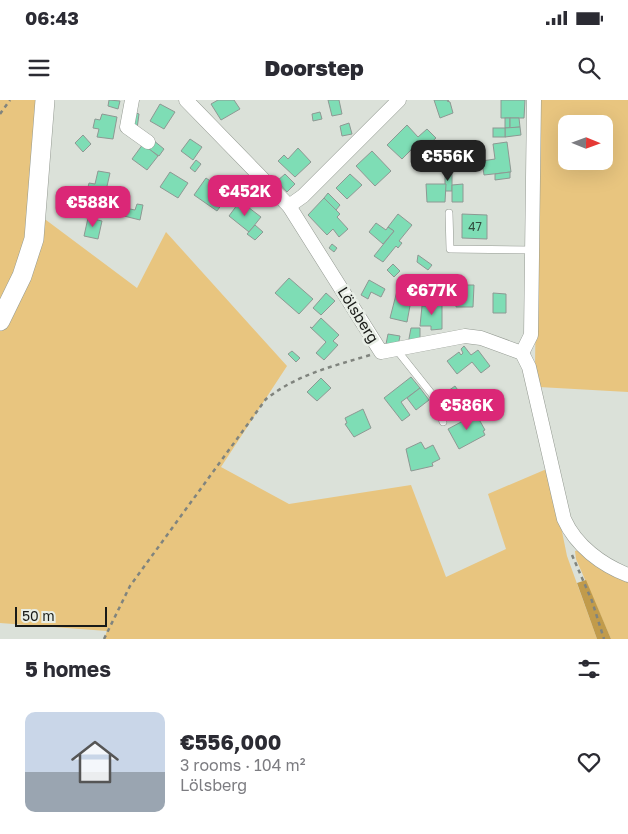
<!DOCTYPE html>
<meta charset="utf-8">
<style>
body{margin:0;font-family:"Golos Text",sans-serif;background:#f7f7f7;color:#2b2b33;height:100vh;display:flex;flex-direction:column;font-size:19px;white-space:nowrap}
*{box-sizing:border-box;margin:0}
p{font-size:16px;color:#7c7c81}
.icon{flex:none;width:28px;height:28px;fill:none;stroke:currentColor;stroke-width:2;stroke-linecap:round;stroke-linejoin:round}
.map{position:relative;height:539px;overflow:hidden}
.details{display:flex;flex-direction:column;background:#fff;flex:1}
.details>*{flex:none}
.needle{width:32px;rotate:91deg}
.fabs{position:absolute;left:558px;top:15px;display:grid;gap:10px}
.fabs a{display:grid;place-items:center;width:55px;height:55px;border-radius:10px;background:#fff;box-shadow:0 5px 20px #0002;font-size:25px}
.scale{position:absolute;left:15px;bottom:12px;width:92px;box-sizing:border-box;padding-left:5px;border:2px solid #191b18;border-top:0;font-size:14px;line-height:18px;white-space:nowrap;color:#191b18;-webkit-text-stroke:4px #e8eee6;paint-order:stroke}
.price{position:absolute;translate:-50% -42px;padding:0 11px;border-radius:10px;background:#db2777;color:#fff;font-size:16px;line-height:32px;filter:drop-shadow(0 1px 2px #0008)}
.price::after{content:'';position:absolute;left:50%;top:30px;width:15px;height:11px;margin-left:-8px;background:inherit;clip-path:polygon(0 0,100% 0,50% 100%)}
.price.selected{background:#222;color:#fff}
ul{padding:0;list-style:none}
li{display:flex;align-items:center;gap:15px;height:125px;padding:0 25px}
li+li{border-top:1px solid #e1e1e2}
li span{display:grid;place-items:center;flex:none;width:140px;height:100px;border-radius:10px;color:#555}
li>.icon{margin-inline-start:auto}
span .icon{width:60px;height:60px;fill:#fffc;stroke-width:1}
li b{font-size:21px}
h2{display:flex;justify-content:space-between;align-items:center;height:60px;padding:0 25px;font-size:21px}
.status{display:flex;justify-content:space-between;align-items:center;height:35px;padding:0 25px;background:#fff;direction:ltr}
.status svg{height:14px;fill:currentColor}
header{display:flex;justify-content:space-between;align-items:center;height:65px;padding:0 25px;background:#fff;font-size:22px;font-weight:800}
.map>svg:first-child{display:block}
.green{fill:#e8c57f;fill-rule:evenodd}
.forest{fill:#c19b4b}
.building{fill:#7eddb5;stroke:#8e9893}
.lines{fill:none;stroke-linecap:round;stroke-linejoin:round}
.lane-casing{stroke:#939991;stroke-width:8}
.street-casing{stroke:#939991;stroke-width:15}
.secondary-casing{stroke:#939991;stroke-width:20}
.path{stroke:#80847e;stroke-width:2.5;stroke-dasharray:4 4;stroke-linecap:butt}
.lane{stroke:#fff;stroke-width:7}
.street{stroke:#fff;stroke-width:14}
.secondary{stroke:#fff;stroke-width:19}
.labels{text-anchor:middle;stroke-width:5;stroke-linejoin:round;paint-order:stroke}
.number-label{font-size:12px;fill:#324c3f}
.street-label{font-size:15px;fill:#191b18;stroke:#e8eee6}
</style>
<div class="status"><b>06:43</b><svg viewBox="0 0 49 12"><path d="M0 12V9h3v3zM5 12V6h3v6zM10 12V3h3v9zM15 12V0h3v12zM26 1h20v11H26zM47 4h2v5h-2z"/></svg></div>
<header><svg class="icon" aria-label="menu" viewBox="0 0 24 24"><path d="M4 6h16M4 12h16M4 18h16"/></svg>Doorstep<svg class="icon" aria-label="search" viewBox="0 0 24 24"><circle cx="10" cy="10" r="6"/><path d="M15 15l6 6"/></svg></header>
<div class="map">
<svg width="628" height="539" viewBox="0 0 628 539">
<rect width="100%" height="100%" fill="#dbe1d9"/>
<g class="green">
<path d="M0,0H38L30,119L46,120L137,188L166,132L287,266L221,367L289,404L411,385L446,477L506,449L488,394L549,368L567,456L597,539H104L107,531L0,523Z"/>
<path d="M539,0H628V292L539,287L535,266ZM566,24H604V61H566Z"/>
<path d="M579,450L628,481V539H611L576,459L575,451Z"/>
</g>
<path class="forest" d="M586,480L611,539H597L577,483Z"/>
<g class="building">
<path d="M109,0L120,1L118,9L108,6Z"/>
<path d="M218,0H234L240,9L221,20L211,4Z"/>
<path d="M328,0H339L342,14L332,16Z"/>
<path d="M434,0H449L447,1L450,2L453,13L440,18Z"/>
<path d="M501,0H525L524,18H501Z"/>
<path d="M160,4L175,12L164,29L150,21Z"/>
<path d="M133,12L139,14L137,29L130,24Z"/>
<path d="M320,12L322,19L313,21L312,14Z"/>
<path d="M102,14L117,17L113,39L97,37L99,29L93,28L95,19L100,20Z"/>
<rect x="505" y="18" width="5" height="10"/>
<path d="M510,18H519L520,27L510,28Z"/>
<path d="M349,23L352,34L342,36L340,26Z"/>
<path d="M407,25L418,37L427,29L436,38L423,50L417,44L402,59L387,45Z"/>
<path d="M520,27L521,35L505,37V28Z"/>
<rect x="493" y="28" width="12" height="9"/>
<path d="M83,35L91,44L83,52L75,43Z"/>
<path d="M190,39L202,47L193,60L181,51Z"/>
<path d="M153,40L164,49L159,56L147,48Z"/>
<path d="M507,42L511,72L484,75L482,61L495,59L493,44Z"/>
<path d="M143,44L158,56L147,70L132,59Z"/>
<path d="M298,48L311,62L295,77L278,61L284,55L288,59Z"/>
<path d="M372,51L391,71L375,86L356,66Z"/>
<path d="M196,60L201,64L195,72L190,68Z"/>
<path d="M98,71L110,73L105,95L87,91L89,83L95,84Z"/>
<path d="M170,72L188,83L178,98L160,87Z"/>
<path d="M510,72V78L495,80V74Z"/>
<path d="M285,74L295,84L287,92L277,81Z"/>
<path d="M350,74L362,85L347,99L336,88Z"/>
<rect x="445" y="74" width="7" height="17"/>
<path d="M206,78L229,94L217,111L194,95Z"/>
<path d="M236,80L245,87L238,95L229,88Z"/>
<path d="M426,84H446L445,102H427Z"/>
<path d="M463,84V102H452V85Z"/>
<path d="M328,93L340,105L336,110L324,98Z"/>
<path d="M324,98L340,114L337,117L348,129L339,137L333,129L327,135L308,115Z"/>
<path d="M240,101L261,117L249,132L229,116Z"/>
<path d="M137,104L143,105L140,120L124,116L125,108L135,110Z"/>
<path d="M398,114L412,125L399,141L402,143L398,148L396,146L383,162L374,156L394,131L388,127Z"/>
<path d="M462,114L487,115V139L462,138Z"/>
<path d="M88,118L102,121L98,139L84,136Z"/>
<path d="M376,123L386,130L388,127L394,131L383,144L369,132Z"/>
<path d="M255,125L263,132L255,140L247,134Z"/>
<path d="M332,144L337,148L334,152L329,148Z"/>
<path d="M418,155L432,165L428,170L417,162Z"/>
<path d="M393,164L400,171L394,177L387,170Z"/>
<path d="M289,178L313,199L299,214L275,193Z"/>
<path d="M369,180L385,189L381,197L371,192L368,199L361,195Z"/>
<path d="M456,185H474L473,207H456Z"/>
<path d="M397,191L412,195L407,222L390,218Z"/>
<path d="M326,193L335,201L321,215L313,208Z"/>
<path d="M493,193L506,194V213H493Z"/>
<path d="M431,202L442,204V229L431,230V226H420L422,206H431Z"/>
<path d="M321,218L339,235L333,241L338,245L324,260L316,253L326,242L310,227L312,228Z"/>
<path d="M411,228H420V241L408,244Z"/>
<path d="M388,234L400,236L398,246L386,244Z"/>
<path d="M464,246L471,255L478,250L490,266L481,273L472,262L457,274L447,261L459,252L461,255L463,253L461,249Z"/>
<path d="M292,251L300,258L296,262L288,254Z"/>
<path d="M411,277L420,288L401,302L410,315L402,321L384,298Z"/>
<path d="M321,278L331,288L317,301L307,292Z"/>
<path d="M455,286L469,306L463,311L448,291Z"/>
<path d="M420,288L429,300L416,310L407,298Z"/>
<path d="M363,309L371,328L354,337L345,324L347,323L345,318Z"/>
<path d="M476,314L485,330L483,331L485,335L459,349L448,329Z"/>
<path d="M421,342L425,349L433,345L440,359L432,363L433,366L411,371L406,349Z"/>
</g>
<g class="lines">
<defs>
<g id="lane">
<path d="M449,113L450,149L532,150"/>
<path d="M396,249L435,298L443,322"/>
</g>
<g id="street">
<path d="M132,0L127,27L148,42"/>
<path d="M186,0L289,106L381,252L465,236L481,238L522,253L529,267L564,419C576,446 602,465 628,475"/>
<path d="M289,106L303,96L399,0"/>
<path d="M522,253L531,235L534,0"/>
</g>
<path id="secondary" d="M0,221L22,176L34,139L45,0"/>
</defs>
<use href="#lane" class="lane-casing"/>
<use href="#street" class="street-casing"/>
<use href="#secondary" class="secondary-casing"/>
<g class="path">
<path d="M0,14L10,0"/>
<path d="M572,455L592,501L604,539"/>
<path d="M104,539L130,486L266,299C298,274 331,267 370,255"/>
</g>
<use href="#lane" class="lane"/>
<use href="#street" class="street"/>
<use href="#secondary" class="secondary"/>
</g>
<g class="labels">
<g class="number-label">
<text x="475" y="131">47</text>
</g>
<g class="street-label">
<text transform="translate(358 215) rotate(58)" y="5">Lölsberg</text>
</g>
</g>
</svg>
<div class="fabs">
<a><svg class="needle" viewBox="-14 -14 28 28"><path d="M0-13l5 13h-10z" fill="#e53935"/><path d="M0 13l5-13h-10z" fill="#7c7c81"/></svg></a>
</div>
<div class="scale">50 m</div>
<b class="price selected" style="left:448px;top:82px">€556K</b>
<b class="price" style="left:245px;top:117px">€452K</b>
<b class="price" style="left:93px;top:128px">€588K</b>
<b class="price" style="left:432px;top:216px">€677K</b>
<b class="price" style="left:467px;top:331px">€586K</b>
</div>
<section class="details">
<h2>5 homes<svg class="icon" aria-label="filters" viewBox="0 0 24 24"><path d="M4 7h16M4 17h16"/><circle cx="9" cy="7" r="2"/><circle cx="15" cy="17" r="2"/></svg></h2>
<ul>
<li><span style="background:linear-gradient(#c9d6e8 60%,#9aa5b1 0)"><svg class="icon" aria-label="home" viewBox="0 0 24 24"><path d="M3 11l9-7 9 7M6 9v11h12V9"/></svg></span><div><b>€556,000</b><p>3 rooms · 104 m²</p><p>Lölsberg</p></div><svg class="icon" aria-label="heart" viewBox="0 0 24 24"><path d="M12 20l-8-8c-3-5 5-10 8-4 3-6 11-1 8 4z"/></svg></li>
</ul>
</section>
